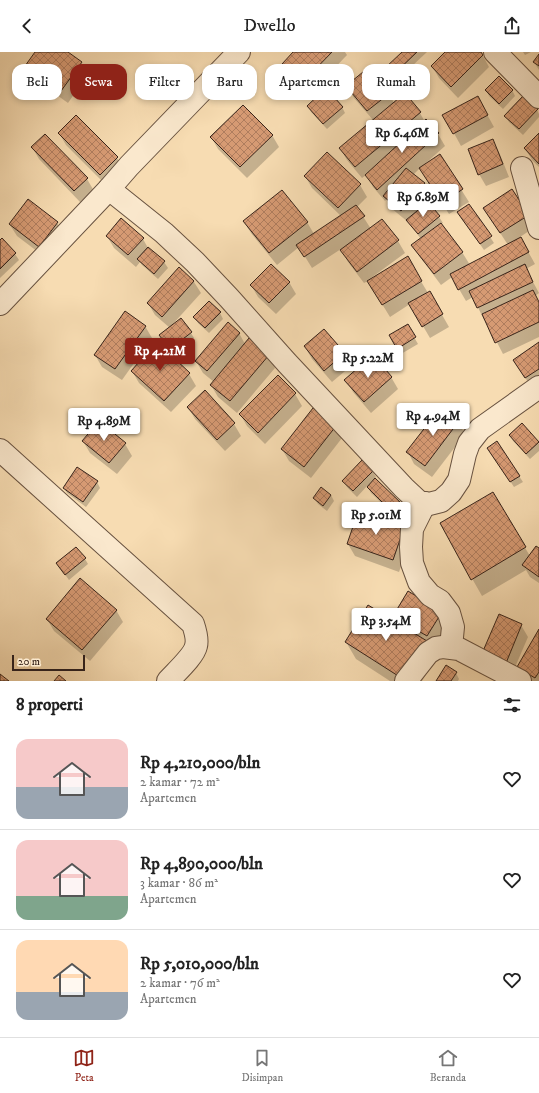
<!DOCTYPE html>
<html lang="id">
<meta charset="utf-8">
<style>
body{margin:0;font-family:"IM FELL DW Pica",serif;background:#f6f6f6;color:#222;height:100vh;display:flex;flex-direction:column;font-size:15px;white-space:nowrap}
*{box-sizing:border-box;margin:0}
p{font-size:13px;color:#767676}
.icon{flex:none;width:22px;height:22px;fill:none;stroke:currentColor;stroke-width:2;stroke-linecap:round;stroke-linejoin:round}
.map{position:relative;height:629px;overflow:hidden}
.side{display:flex;flex-direction:column;background:#fff;flex:1}
.side>*{flex:none}
.hud{position:absolute;left:12px;top:12px;width:515px;height:36px;display:flex;gap:8px}
.scale{position:absolute;left:12px;bottom:10px;width:73px;box-sizing:border-box;padding-left:4px;border:2px solid #38241a;border-top:0;font-size:11px;line-height:14px;white-space:nowrap;color:#38241a;-webkit-text-stroke:3px #fae8cd;paint-order:stroke}
.price{position:absolute;translate:-50% -34px;padding:0 9px;border-radius:4px;background:#fff;color:#222;font-size:13px;line-height:26px;filter:drop-shadow(0 1px 2px #0008)}
.price::after{content:'';position:absolute;left:50%;top:24px;width:12px;height:9px;margin-left:-6px;background:inherit;clip-path:polygon(0 0,100% 0,50% 100%)}
.price.current{background:#8f2418;color:#fff}
ul{padding:0;list-style:none}
li{display:flex;align-items:center;gap:12px;height:100px;padding:0 16px}
li+li{border-top:1px solid #e0e0e0}
li span{display:grid;place-items:center;flex:none;width:112px;height:80px;border-radius:12px;color:#555}
li>.icon{margin-inline-start:auto}
span .icon{width:48px;height:48px;fill:#fffc;stroke-width:1}
li b{font-size:17px}
h2{display:flex;justify-content:space-between;align-items:center;height:48px;padding:0 16px;font-size:17px}
.chip{padding:0 14px;border-radius:12px;background:#fff;box-shadow:0 2px 6px #0003;font-size:14px;line-height:36px}
.chip.current{background:#8f2418;color:#fff}
header{display:flex;justify-content:space-between;align-items:center;height:52px;padding:0 16px;background:#fff;font-size:18px;font-weight:600}
.dock{display:flex;justify-content:space-around;align-items:center;height:56px;border-top:1px solid #e0e0e0;background:#fff;font-size:11px;color:#767676}
.dock a{display:grid;justify-items:center;gap:2px}
.dock .current{color:#8f2418}
.map>svg:first-child{display:block}
.shadow{fill:#0003}
.building{fill:url(#building-cross-hatch);stroke:#38241a}
.lines{fill:none;stroke-linecap:round;stroke-linejoin:round}
.minor-casing{stroke:#685240;stroke-width:24}
.minor{stroke:#fae8cd;stroke-width:22}
</style>
<header><svg class="icon" aria-label="back" viewBox="0 0 24 24"><path d="M15 5l-7 7 7 7"/></svg>Dwello<svg class="icon" aria-label="share" viewBox="0 0 24 24"><path d="M12 15V3M7 8l5-5 5 5M5 13v7h14v-7"/></svg></header>
<div class="map">
<svg width="539" height="629" viewBox="0 0 539 629">
<defs>
<pattern id="building-cross-hatch" width="8" height="8" patternUnits="userSpaceOnUse"><rect width="8" height="8" fill="#d69a73"/><path d="M0 0l8 8M0 8l8-8" fill="none" stroke="#af7d5e"/></pattern>
</defs>
<rect width="100%" height="100%" fill="#f7dcb2"/>
<filter id="stains"><feTurbulence type="fractalNoise" baseFrequency=".005" numOctaves="4"/><feColorMatrix values="0 0 0 0 .2 0 0 0 0 .09 0 0 0 0 .02 0 0 0 .5 -.17"/></filter>
<radialGradient id="worn" r=".72"><stop offset=".6" stop-color="#630" stop-opacity="0"/><stop offset="1" stop-color="#630" stop-opacity=".3"/></radialGradient>
<g class="shadow">
<path d="M36,0H66L81,11L88,22L68,51L33,26L26,14Z"/>
<path d="M294,0H345L347,3L309,43L290,24L283,12Z"/>
<path d="M403,0H427L396,29L389,22L386,16Z"/>
<path d="M446,0H479L483,4L489,15L458,46L439,26L432,14Z"/>
<path d="M523,0H531L525,3Z"/>
<path d="M539,3V18L534,10Z"/>
<path d="M347,34L389,41L394,51L420,61L425,70L426,69L438,82L445,94L426,111V112L440,104L469,150L449,162L420,116L413,123L424,131L431,143L419,157L428,151L439,165L443,171L441,172L462,200L470,213L508,193L484,156L511,138L535,175L520,185L535,212L526,217L539,241L535,244L539,250V285L503,302L485,267L484,268L473,245L466,249L452,225L441,233L420,205L413,193L421,187L408,170L391,156L387,147L385,149L373,135L366,123L362,126L347,108L340,96L373,68L354,46Z"/>
<path d="M486,38H512L515,44L503,57L489,44Z"/>
<path d="M308,54L342,55L345,61L327,77L311,60Z"/>
<path d="M484,57L494,75L461,94L444,63Z"/>
<path d="M537,58L539,62V65L523,83L509,70L506,64Z"/>
<path d="M59,81L117,106L124,118L107,134L66,93Z"/>
<path d="M539,82V115L532,108L525,96Z"/>
<path d="M272,83L279,95L247,126L218,97L211,85Z"/>
<path d="M492,88L499,100L509,125L486,134L479,122Z"/>
<path d="M32,95L87,127L94,139L81,151L39,107Z"/>
<path d="M327,101L360,133L367,145L357,155L371,177L382,168L398,189L405,201L371,226L372,228L407,206L428,241L429,240L449,275L430,286L410,252L390,265L368,229L364,231L348,210L341,197L312,216L299,195L277,213L251,181L244,170H307L314,182L341,164L312,136L305,124Z"/>
<path d="M469,153L494,191L484,198L462,166Z"/>
<path d="M57,171L64,183L46,206L17,184L10,173Z"/>
<path d="M107,184L143,187L148,196L164,210L168,216L158,227L142,213L140,210L136,215L114,196Z"/>
<path d="M2,188L15,202L19,208L0,226V190Z"/>
<path d="M179,217L194,230L201,241L172,273L191,281L194,286L174,302L164,289L170,276L155,263L148,251Z"/>
<path d="M289,230L296,242L276,262L258,245L251,233Z"/>
<path d="M209,250L220,261L223,267L209,281L198,271L195,265Z"/>
<path d="M407,273L418,292L401,302L390,283Z"/>
<path d="M145,274L152,286L122,328L102,315L95,303Z"/>
<path d="M324,279L344,302L351,314L332,330L312,307L305,295Z"/>
<path d="M239,281L245,292L269,304L275,316L237,361L218,345L211,333L214,330L203,321L196,309Z"/>
<path d="M539,291V334L533,338L514,308Z"/>
<path d="M132,319L189,322L196,334L171,360L139,331Z"/>
<path d="M278,324L295,342L302,354L265,392L247,374L240,362Z"/>
<path d="M391,325L398,337L371,361L353,340L346,328Z"/>
<path d="M205,340L234,372L241,384L225,399L195,367L188,355Z"/>
<path d="M441,356L458,370L465,382L432,425L414,412L408,400Z"/>
<path d="M522,372L539,392V399L530,407L513,389L510,383Z"/>
<path d="M335,374L342,386L311,426L289,409L282,397Z"/>
<path d="M83,389L125,392L132,404L117,422L90,401Z"/>
<path d="M492,402L519,424L523,430L514,435Z"/>
<path d="M372,419L376,425L374,427L402,454L405,459L398,467L371,441L367,434L357,445L347,435L343,429Z"/>
<path d="M97,430L100,436L86,455L67,441L64,436Z"/>
<path d="M493,442L530,504L539,497V531L530,525L526,518L482,544L441,472Z"/>
<path d="M331,443L334,449L327,459L318,452L314,446Z"/>
<path d="M359,461L410,489L399,520L355,504L348,492Z"/>
<path d="M85,507L88,512L69,528L61,517Z"/>
<path d="M409,540L448,572L434,596L436,607L422,629H390L356,607L346,590L400,574L394,564Z"/>
<path d="M116,558L123,570L90,609L54,579L47,567Z"/>
<path d="M521,573L528,585L510,627L488,618Z"/>
<path d="M539,579V629H528L525,627Z"/>
<path d="M456,621L459,627L458,629H437Z"/>
</g>
<g class="building">
<path d="M35,0H68L82,10L61,39L25,14Z"/>
<path d="M293,0H332L302,31L282,12Z"/>
<path d="M402,0H417L392,24L385,16Z"/>
<path d="M445,0H481L483,3L451,35L431,14Z"/>
<path d="M539,2V14L533,10Z"/>
<path d="M369,15L390,41L367,59L346,34Z"/>
<path d="M499,24L513,38L499,52L485,38Z"/>
<path d="M326,36L343,55L323,72L307,54Z"/>
<path d="M405,41L421,60L355,115L339,96Z"/>
<path d="M478,44L488,63L453,82L442,63Z"/>
<path d="M523,44L538,57L519,77L504,64Z"/>
<path d="M243,53L273,83L240,115L210,85Z"/>
<path d="M76,63L118,105L100,123L58,81Z"/>
<path d="M426,67L439,81L377,138L365,123Z"/>
<path d="M539,81V112L524,96Z"/>
<path d="M45,82L88,126L74,139L31,95Z"/>
<path d="M493,87L503,112L478,123L468,97Z"/>
<path d="M327,100L361,132L338,156L304,124Z"/>
<path d="M440,102L463,137L442,151L419,116Z"/>
<path d="M406,116L425,131L401,159L383,144Z"/>
<path d="M512,137L529,163L500,181L483,156Z"/>
<path d="M282,138L308,170L269,201L243,169Z"/>
<path d="M28,147L58,170L39,195L9,172Z"/>
<path d="M428,150L440,164L418,182L406,168Z"/>
<path d="M469,152L492,184L480,192L457,160Z"/>
<path d="M356,153L365,164L304,205L296,193Z"/>
<path d="M121,166L144,186L128,203L106,184Z"/>
<path d="M382,167L399,188L357,220L340,198Z"/>
<path d="M441,171L463,200L434,222L411,193Z"/>
<path d="M521,185L529,200L458,238L450,222Z"/>
<path d="M2,186L16,201L0,217V188Z"/>
<path d="M148,195L165,209L154,222L137,207Z"/>
<path d="M408,204L422,229L382,253L367,229Z"/>
<path d="M271,212L290,230L269,251L250,233Z"/>
<path d="M525,212L533,230L477,256L469,239Z"/>
<path d="M179,215L194,229L162,265L147,251Z"/>
<path d="M533,238L539,250V270L495,291L482,262Z"/>
<path d="M430,239L443,262L422,275L408,251Z"/>
<path d="M209,249L221,260L205,276L193,265Z"/>
<path d="M125,259L146,274L115,317L94,303Z"/>
<path d="M181,266L192,280L170,297L159,283Z"/>
<path d="M228,270L240,281L207,319L195,309Z"/>
<path d="M408,272L416,285L397,297L389,283Z"/>
<path d="M324,277L345,301L324,319L304,294Z"/>
<path d="M249,286L269,303L230,349L210,333Z"/>
<path d="M157,290L190,321L164,349L131,319Z"/>
<path d="M539,290V317L525,326L513,308Z"/>
<path d="M373,303L392,325L364,350L344,328Z"/>
<path d="M278,323L296,341L258,381L239,362Z"/>
<path d="M205,338L235,371L217,388L187,355Z"/>
<path d="M441,355L459,369L425,414L406,400Z"/>
<path d="M313,356L336,374L304,415L281,397Z"/>
<path d="M99,369L126,391L109,411L82,389Z"/>
<path d="M522,371L539,390L526,402L509,383Z"/>
<path d="M497,389L520,424L510,430L487,396Z"/>
<path d="M362,408L373,419L353,439L342,429Z"/>
<path d="M77,415L98,429L83,450L63,436Z"/>
<path d="M375,426L403,453L394,462L367,435Z"/>
<path d="M321,435L331,443L323,454L313,446Z"/>
<path d="M493,440L526,495L471,528L440,471Z"/>
<path d="M358,460L404,476L393,508L347,492Z"/>
<path d="M536,494L539,496V525L522,513Z"/>
<path d="M76,495L86,506L65,523L56,511Z"/>
<path d="M80,526L117,558L82,598L46,567Z"/>
<path d="M408,539L442,560L427,584L393,564Z"/>
<path d="M368,553L427,589L403,627L345,590Z"/>
<path d="M499,562L522,572L504,616L480,606Z"/>
<path d="M539,577V620L535,626L517,615Z"/>
<path d="M446,613L457,620L451,629H436Z"/>
<path d="M0,622L9,629H0Z"/>
<path d="M59,623L66,629H54Z"/>
</g>
<g class="lines">
<defs>
<g id="minor">
<path d="M495,0L539,45"/>
<path d="M522,116L539,176"/>
<path d="M109,137L164,181L195,210L229,246L287,311L404,436L419,450L429,452L441,449L451,440L459,428L465,402L469,391L480,377L539,335"/>
<path d="M0,252L109,137L129,114L239,0"/>
<path d="M0,398L193,572C195,578 198,587 196,594C194,604 175,621 168,629"/>
<path d="M425,451L412,477L411,495L412,511L419,530L430,543L440,549L449,561L453,575L451,595"/>
<path d="M406,629L428,601L436,596L443,595L459,597L520,629"/>
</g>
</defs>
<use href="#minor" class="minor-casing"/>
<use href="#minor" class="minor"/>
</g>
<rect width="100%" height="100%" filter="url(#stains)"/>
<rect width="100%" height="100%" fill="url(#worn)"/>
</svg>
<div class="scale">20 m</div>
<b class="price" style="left:402px;top:102px">Rp 6.46M</b>
<b class="price" style="left:423px;top:166px">Rp 6.89M</b>
<b class="price current" style="left:160px;top:320px">Rp 4.21M</b>
<b class="price" style="left:368px;top:327px">Rp 5.22M</b>
<b class="price" style="left:433px;top:385px">Rp 4.94M</b>
<b class="price" style="left:104px;top:390px">Rp 4.89M</b>
<b class="price" style="left:376px;top:484px">Rp 5.01M</b>
<b class="price" style="left:386px;top:590px">Rp 3.54M</b>
<div class="hud">
<a class="chip">Beli</a>
<a class="chip current">Sewa</a>
<a class="chip">Filter</a>
<a class="chip">Baru</a>
<a class="chip">Apartemen</a>
<a class="chip">Rumah</a>
</div>
</div>
<section class="side">
<h2>8 properti<svg class="icon" aria-label="filters" viewBox="0 0 24 24"><path d="M4 7h16M4 17h16"/><circle cx="9" cy="7" r="2"/><circle cx="15" cy="17" r="2"/></svg></h2>
<ul>
<li><span style="background:linear-gradient(#f6c9c9 60%,#9aa5b1 0)"><svg class="icon" aria-label="home" viewBox="0 0 24 24"><path d="M3 11l9-7 9 7M6 9v11h12V9"/></svg></span><div><b>Rp 4,210,000/bln</b><p>2 kamar · 72 m²</p><p>Apartemen</p></div><svg class="icon" aria-label="heart" viewBox="0 0 24 24"><path d="M12 20l-8-8c-3-5 5-10 8-4 3-6 11-1 8 4z"/></svg></li>
<li><span style="background:linear-gradient(#f6c9c9 70%,#7fa58c 0)"><svg class="icon" aria-label="home" viewBox="0 0 24 24"><path d="M3 11l9-7 9 7M6 9v11h12V9"/></svg></span><div><b>Rp 4,890,000/bln</b><p>3 kamar · 86 m²</p><p>Apartemen</p></div><svg class="icon" aria-label="heart" viewBox="0 0 24 24"><path d="M12 20l-8-8c-3-5 5-10 8-4 3-6 11-1 8 4z"/></svg></li>
<li><span style="background:linear-gradient(#ffd9b3 65%,#9aa5b1 0)"><svg class="icon" aria-label="home" viewBox="0 0 24 24"><path d="M3 11l9-7 9 7M6 9v11h12V9"/></svg></span><div><b>Rp 5,010,000/bln</b><p>2 kamar · 76 m²</p><p>Apartemen</p></div><svg class="icon" aria-label="heart" viewBox="0 0 24 24"><path d="M12 20l-8-8c-3-5 5-10 8-4 3-6 11-1 8 4z"/></svg></li>
</ul>
</section>
<nav class="dock">
<a class="current"><svg class="icon" aria-label="map" viewBox="0 0 24 24"><path d="M3 6l6-2 6 2 6-2v14l-6 2-6-2-6 2zM9 4v14M15 6v14"/></svg>Peta</a>
<a><svg class="icon" aria-label="saved" viewBox="0 0 24 24"><path d="M7 4h10v16l-5-4-5 4z"/></svg>Disimpan</a>
<a><svg class="icon" aria-label="home" viewBox="0 0 24 24"><path d="M3 11l9-7 9 7M6 9v11h12V9"/></svg>Beranda</a>
</nav>
